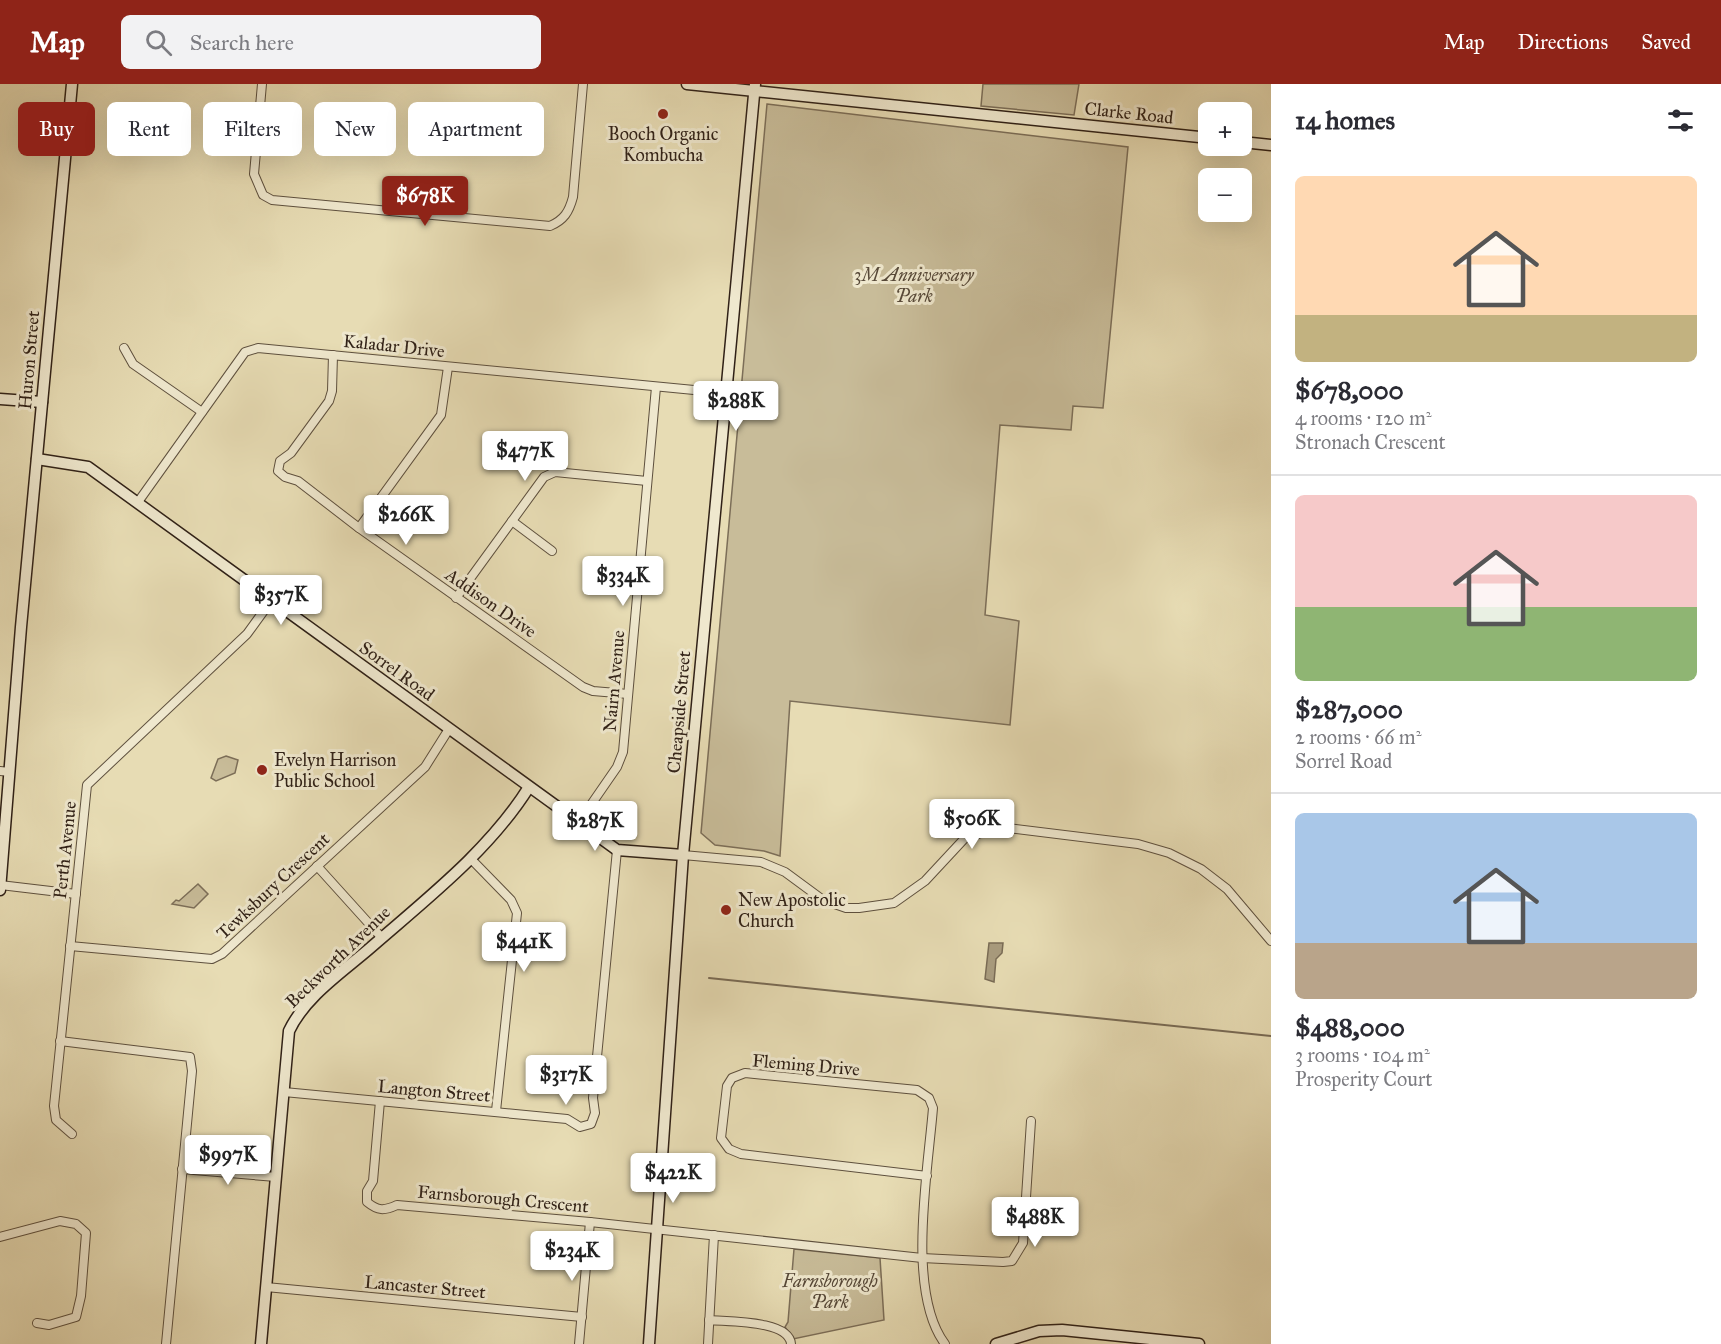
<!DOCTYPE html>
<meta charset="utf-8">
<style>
body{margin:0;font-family:"IM FELL Great Primer",serif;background:#f2f2f3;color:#2b2b33;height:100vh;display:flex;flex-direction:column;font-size:22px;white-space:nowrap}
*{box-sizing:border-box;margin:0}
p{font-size:20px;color:#7c7c81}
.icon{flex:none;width:33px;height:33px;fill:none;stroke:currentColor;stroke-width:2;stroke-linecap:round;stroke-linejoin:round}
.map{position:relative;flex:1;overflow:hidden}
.side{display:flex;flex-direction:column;background:#fff;width:450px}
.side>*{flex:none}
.guide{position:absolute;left:18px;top:18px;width:570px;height:54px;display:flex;gap:12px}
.controls{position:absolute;left:1198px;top:18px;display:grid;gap:12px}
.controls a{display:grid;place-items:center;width:54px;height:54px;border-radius:9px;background:#fff;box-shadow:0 6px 24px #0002;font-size:30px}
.price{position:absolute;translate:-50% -51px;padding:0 14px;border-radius:6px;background:#fff;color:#222;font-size:20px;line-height:39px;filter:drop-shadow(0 2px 3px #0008)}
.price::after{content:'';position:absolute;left:50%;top:36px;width:18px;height:14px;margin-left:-9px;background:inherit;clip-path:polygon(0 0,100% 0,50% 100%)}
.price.current{background:#8f2418;color:#fff}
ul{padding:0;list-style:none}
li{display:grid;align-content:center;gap:12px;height:318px;padding:0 24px}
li+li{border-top:2px solid #e1e1e2}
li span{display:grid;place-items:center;height:186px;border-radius:9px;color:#555}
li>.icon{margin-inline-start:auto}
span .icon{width:108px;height:108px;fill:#fffc;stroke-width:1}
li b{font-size:26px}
h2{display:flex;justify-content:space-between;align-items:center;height:72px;padding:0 24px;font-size:26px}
.tag{padding:0 21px;border-radius:9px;background:#fff;box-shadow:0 6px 24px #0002;font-size:21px;line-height:54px}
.tag.current{background:#8f2418;color:#fff}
header{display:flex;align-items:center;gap:36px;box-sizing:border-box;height:84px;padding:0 30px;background:#8f2418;color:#fff}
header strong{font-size:28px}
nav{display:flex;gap:33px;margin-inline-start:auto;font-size:21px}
.search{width:420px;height:54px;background:#f2f2f3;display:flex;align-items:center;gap:15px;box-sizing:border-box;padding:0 21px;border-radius:9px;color:#7c7c81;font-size:22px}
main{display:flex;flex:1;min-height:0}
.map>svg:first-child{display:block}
.green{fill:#c8bc99;stroke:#7c6e58;stroke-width:1.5}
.water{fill:#a99c7f;stroke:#796b55;stroke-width:1.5}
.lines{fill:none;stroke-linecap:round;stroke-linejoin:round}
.stream{stroke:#796b55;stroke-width:2}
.street-casing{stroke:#5e503e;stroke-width:10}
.secondary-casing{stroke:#302117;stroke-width:13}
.street{stroke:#efe8ce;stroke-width:8}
.secondary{stroke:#efe8ce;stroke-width:10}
.poi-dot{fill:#8f2418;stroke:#efe8ce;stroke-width:2}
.labels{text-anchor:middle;stroke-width:6;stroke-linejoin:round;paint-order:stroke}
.street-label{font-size:18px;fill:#302117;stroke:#efe8ce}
.poi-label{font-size:18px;fill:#302117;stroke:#efe8ce;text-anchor:start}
.park-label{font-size:18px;font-style:italic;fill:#564838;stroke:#efe8ce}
</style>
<header>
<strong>Map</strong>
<div class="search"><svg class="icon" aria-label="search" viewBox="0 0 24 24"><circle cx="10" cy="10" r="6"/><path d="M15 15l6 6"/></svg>Search here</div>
<nav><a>Map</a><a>Directions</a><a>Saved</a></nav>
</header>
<main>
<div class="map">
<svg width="1271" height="1260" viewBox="0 0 1271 1260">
<rect width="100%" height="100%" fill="#e7dcb4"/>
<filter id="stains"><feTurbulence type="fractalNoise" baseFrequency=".00333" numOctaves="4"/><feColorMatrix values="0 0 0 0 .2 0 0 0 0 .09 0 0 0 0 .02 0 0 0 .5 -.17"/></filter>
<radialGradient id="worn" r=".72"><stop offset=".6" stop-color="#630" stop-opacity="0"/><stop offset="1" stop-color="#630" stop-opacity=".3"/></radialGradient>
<g class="green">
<path d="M983,0H1079L1074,31L981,22Z"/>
<path d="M767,20L1128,63L1103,324L1073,322L1071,346L1000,341L985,531L1019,537L1010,641L790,617L780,772L764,767L715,761L701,749Z"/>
<path d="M226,672L238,676L235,689L216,697L211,694L218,675Z"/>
<path d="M198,800L208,810L194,824L172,820L176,816L179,817Z"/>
<path d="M794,1165L880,1174L884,1236L793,1255L785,1243L788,1238Z"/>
</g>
<path class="water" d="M989,859H1003L1002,869L996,875L994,898L985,895Z"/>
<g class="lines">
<path class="stream" d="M709,894L1271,952"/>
<defs>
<g id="street">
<path d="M262,0L254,90L263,111L272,116L550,142C564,136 569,128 573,113L583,0"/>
<path d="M124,264L133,280L202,328"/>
<path d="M333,271L332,307L329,317L291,369L280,377L278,387L285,393L298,397L359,444L583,603L593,607L628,610"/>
<path d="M138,418L245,268L258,264L725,309"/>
<path d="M512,437L552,467"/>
<path d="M359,444L441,331L448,283"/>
<path d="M456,514L544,393L555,388L647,397"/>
<path d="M0,687L10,688"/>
<path d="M579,738L617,683L623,668L656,303"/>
<path d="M683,771L761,778L785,788L823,816L846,824H859L894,819L925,797L965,754L984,748L1008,744L1138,760L1169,769L1201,785L1227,805L1271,857"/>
<path d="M471,775L511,816L517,829L496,1027"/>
<path d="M317,782L382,854"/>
<path d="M0,801L76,810"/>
<path d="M70,862L212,875L222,870L425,683L449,645"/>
<path d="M60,957L190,973L192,987L166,1260"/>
<path d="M284,1008L567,1035L580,1043L591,1040L595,1029L593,1014L617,766"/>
<path d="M380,1017L373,1097L367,1107V1118C378,1127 384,1127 397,1121L590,1138L922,1174L1003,1178L1012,1177L1023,1159L1031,1037"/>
<path d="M72,1050L56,1036L54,1022L87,701L247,550L271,517"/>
<path d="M182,1085L276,1093"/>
<path d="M927,1092L741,1070L729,1065L721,1054L727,1002L732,994L745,989L917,1006L929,1014L933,1024C928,1087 906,1208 945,1260"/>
<path d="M0,1153L60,1137L76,1140L86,1149L81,1212L76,1233L49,1241L37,1239"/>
<path d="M266,1203L582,1233"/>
<path d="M709,1236C728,1238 789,1236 791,1260"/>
<path d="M579,1260L590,1138"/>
<path d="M708,1260L714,1151"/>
</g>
<g id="secondary">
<path d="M687,0L1209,54"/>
<path d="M1242,58L1271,61"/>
<path d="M0,315L42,318"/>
<path d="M37,375L88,383L617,766L683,771"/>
<path d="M0,806L21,543L72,0"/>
<path d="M261,1260L289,947C305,913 341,889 369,865C425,816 489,767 529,703"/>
<path d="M649,1260L683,771L755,0"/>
<path d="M996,1260L1039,1247L1062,1246L1199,1260"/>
</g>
</defs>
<use href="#street" class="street-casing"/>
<use href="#secondary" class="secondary-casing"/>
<use href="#street" class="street"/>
<use href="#secondary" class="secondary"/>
</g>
<g class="poi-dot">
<circle cx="663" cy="30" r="6"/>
<circle cx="262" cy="686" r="6"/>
<circle cx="726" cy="826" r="6"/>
</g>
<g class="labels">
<g class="street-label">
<text transform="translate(1129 29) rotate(6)" y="6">Clarke Road</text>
<text transform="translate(394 262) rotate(6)" y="6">Kaladar Drive</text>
<text transform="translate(29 276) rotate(-85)" y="6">Huron Street</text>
<text transform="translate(491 519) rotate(35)" y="6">Addison Drive</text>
<text transform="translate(397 587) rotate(36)" y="6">Sorrel Road</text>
<text transform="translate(614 597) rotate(-85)" y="6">Nairn Avenue</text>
<text transform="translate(679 628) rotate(-85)" y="6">Cheapside Street</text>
<text transform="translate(65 766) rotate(-84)" y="6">Perth Avenue</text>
<text transform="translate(273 802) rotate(-43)" y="6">Tewksbury Crescent</text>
<text transform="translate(338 873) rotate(-44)" y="6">Beckworth Avenue</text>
<text transform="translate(806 981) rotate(5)" y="6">Fleming Drive</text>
<text transform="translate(434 1007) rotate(5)" y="6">Langton Street</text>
<text transform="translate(503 1115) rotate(5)" y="6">Farnsborough Crescent</text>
<text transform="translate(425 1203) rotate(5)" y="6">Lancaster Street</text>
</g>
<g class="poi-label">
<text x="663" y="56" text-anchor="middle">Booch Organic<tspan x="663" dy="21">Kombucha</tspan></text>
<text x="274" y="682">Evelyn Harrison<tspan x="274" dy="21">Public School</tspan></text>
<text x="738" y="822">New Apostolic<tspan x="738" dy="21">Church</tspan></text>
</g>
<g class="park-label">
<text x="914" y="197">3M Anniversary<tspan x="914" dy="21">Park</tspan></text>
<text x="830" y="1203">Farnsborough<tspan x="830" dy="21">Park</tspan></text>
</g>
</g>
<rect width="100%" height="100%" filter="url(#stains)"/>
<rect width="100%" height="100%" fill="url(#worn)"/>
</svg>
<div class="controls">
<a>+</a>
<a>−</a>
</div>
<b class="price current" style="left:425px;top:143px">$678K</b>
<b class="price" style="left:736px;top:348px">$288K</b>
<b class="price" style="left:525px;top:398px">$477K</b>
<b class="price" style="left:406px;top:462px">$266K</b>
<b class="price" style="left:623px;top:523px">$334K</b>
<b class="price" style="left:281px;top:542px">$357K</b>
<b class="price" style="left:972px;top:766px">$506K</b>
<b class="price" style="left:595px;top:768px">$287K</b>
<b class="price" style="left:524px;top:889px">$441K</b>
<b class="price" style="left:566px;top:1022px">$317K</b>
<b class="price" style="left:228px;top:1102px">$997K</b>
<b class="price" style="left:673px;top:1120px">$422K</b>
<b class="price" style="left:1035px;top:1164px">$488K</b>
<b class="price" style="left:572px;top:1198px">$234K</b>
<div class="guide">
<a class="tag current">Buy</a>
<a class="tag">Rent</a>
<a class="tag">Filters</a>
<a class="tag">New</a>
<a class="tag">Apartment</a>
</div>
</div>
<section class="side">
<h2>14 homes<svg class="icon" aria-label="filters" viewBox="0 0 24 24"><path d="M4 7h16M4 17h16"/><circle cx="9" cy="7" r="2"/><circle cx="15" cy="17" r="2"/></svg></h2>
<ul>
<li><span style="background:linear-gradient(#ffd9b3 75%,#c2b280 0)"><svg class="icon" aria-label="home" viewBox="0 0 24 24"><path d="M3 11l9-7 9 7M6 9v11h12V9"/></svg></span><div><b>$678,000</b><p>4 rooms · 120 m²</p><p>Stronach Crescent</p></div></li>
<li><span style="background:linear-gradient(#f6c9c9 60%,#8fb573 0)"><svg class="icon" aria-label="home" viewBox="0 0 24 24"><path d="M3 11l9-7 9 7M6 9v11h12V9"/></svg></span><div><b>$287,000</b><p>2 rooms · 66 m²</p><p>Sorrel Road</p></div></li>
<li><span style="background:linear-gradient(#a9c7e8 70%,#b9a48a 0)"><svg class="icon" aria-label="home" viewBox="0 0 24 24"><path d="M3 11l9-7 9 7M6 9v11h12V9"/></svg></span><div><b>$488,000</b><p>3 rooms · 104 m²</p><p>Prosperity Court</p></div></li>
</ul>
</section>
</main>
